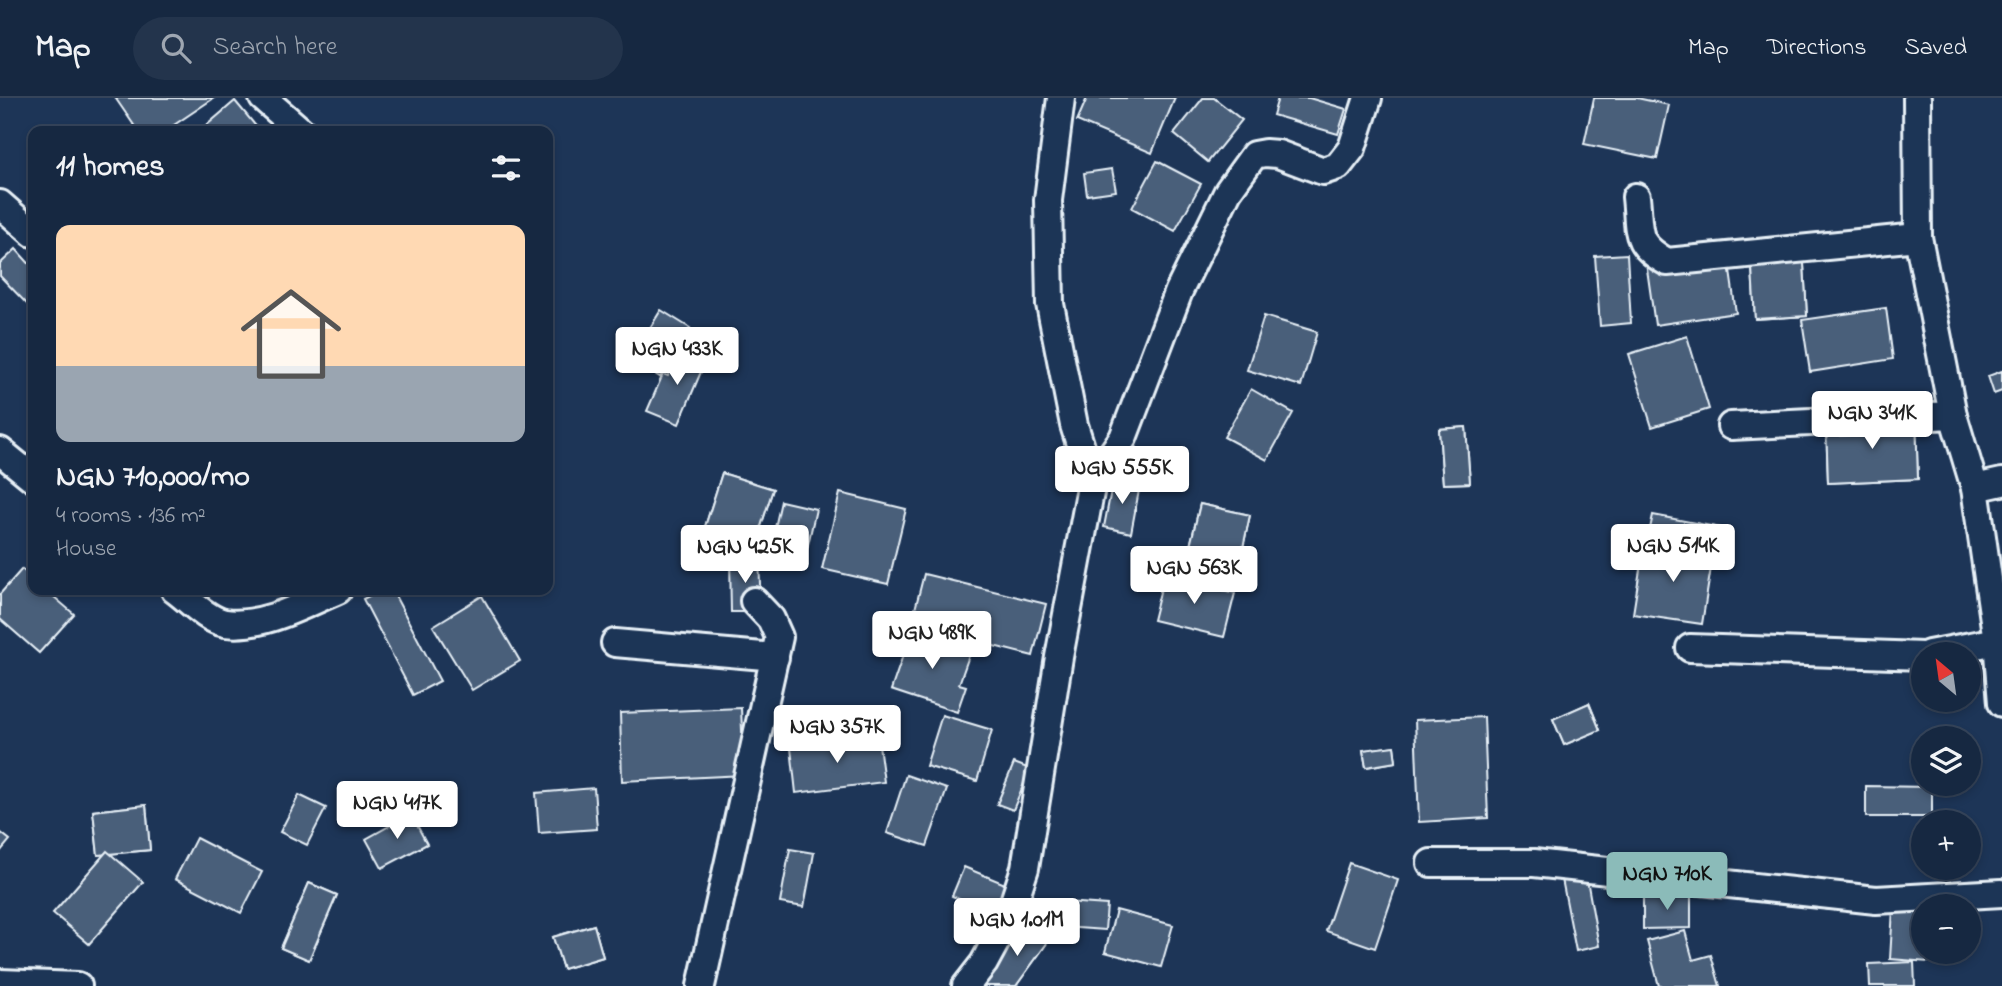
<!DOCTYPE html>
<meta charset="utf-8">
<style>
body{margin:0;font-family:"Indie Flower",sans-serif;background:#23344c;color:#f1f3f6;height:100vh;display:flex;flex-direction:column;font-size:26px;white-space:nowrap}
*{box-sizing:border-box;margin:0}
p{font-size:23px;color:#9ea6b1}
.icon{flex:none;width:38px;height:38px;fill:none;stroke:currentColor;stroke-width:2;stroke-linecap:round;stroke-linejoin:round}
.map{position:relative;flex:1;overflow:hidden}
.drawer{position:absolute;left:28px;top:28px;width:525px;height:469px;display:flex;flex-direction:column;background:#162841;border-radius:14px;box-shadow:0 4px 10px #0003,0 0 0 2px #35445a}
.drawer>*{flex:none}
.needle{width:46px;rotate:331deg}
.buttons{position:absolute;left:1911px;top:544px;display:grid;gap:14px}
.buttons a{display:grid;place-items:center;width:70px;height:70px;border-radius:50%;background:#162841;box-shadow:0 4px 10px #0003,0 0 0 2px #35445a;font-size:35px}
.price{position:absolute;translate:-50% -60px;padding:0 16px;border-radius:7px;background:#fff;color:#222;font-size:23px;line-height:46px;filter:drop-shadow(0 2px 4px #0008)}
.price::after{content:'';position:absolute;left:50%;top:42px;width:21px;height:16px;margin-left:-10px;background:inherit;clip-path:polygon(0 0,100% 0,50% 100%)}
.price.active{background:#8bbbb9;color:#111}
ul{padding:0;list-style:none}
li{display:grid;align-content:center;gap:14px;height:371px;padding:0 28px}
li span{display:grid;place-items:center;height:217px;border-radius:14px;color:#555}
li>.icon{margin-inline-start:auto}
span .icon{width:126px;height:126px;fill:#fffc;stroke-width:1}
li b{font-size:30px}
h2{display:flex;justify-content:space-between;align-items:center;height:84px;padding:0 28px;font-size:30px}
header{display:flex;align-items:center;gap:42px;box-sizing:border-box;height:98px;padding:0 35px;background:#162841;border-bottom:2px solid #35445a}
header strong{font-size:33px}
nav{display:flex;gap:38px;margin-inline-start:auto;font-size:24px}
.search{width:490px;height:63px;background:#23344c;display:flex;align-items:center;gap:18px;box-sizing:border-box;padding:0 24px;border-radius:38px;color:#9ea6b1;font-size:26px}
.map>svg:first-child{display:block}
.building{fill:#495e7a;stroke:#e8f1f8;stroke-width:2}
.lines{fill:none;stroke-linecap:round;stroke-linejoin:round}
.street-casing{stroke:#e8f1f8;stroke-width:32}
.street{stroke:#1d3557;stroke-width:26}
</style>
<header>
<strong>Map</strong>
<div class="search"><svg class="icon" aria-label="search" viewBox="0 0 24 24"><circle cx="10" cy="10" r="6"/><path d="M15 15l6 6"/></svg>Search here</div>
<nav><a>Map</a><a>Directions</a><a>Saved</a></nav>
</header>
<div class="map">
<svg width="2002" height="888" viewBox="0 0 2002 888">
<rect width="100%" height="100%" fill="#1d3557"/>
<filter id="ink" filterUnits="userSpaceOnUse"><feTurbulence type="fractalNoise" baseFrequency=".0143" numOctaves="2"/><feDisplacementMap in="SourceGraphic" scale="14" xChannelSelector="R" yChannelSelector="G"/><feConvolveMatrix kernelMatrix="1 2 1 2 8 2 1 2 1" color-interpolation-filters="sRGB"/></filter>
<g filter="url(#ink)">
<g class="building">
<path d="M118,0H214L165,33H138L116,1Z"/>
<path d="M1087,0H1175L1152,55L1077,23Z"/>
<path d="M1203,0H1214L1242,22L1208,64L1174,36Z"/>
<path d="M1278,0H1309L1346,11L1338,36L1273,17Z"/>
<path d="M1594,0H1637L1669,7L1657,61L1584,46Z"/>
<path d="M235,3L260,33H200Z"/>
<path d="M1157,63L1201,86L1175,133L1132,110Z"/>
<path d="M1112,71L1116,93L1087,97L1084,75Z"/>
<path d="M1803,149L1807,218L1755,221L1751,152Z"/>
<path d="M1803,149L1807,218L1755,221L1751,152Z"/>
<path d="M16,151L33,170V200L27,206L0,178V166Z"/>
<path d="M1727,152L1736,215L1655,227L1646,164Z"/>
<path d="M1627,156L1631,225L1600,228L1595,158Z"/>
<path d="M1886,210L1893,261L1810,274L1802,222Z"/>
<path d="M661,212L690,230L660,279L631,261Z"/>
<path d="M1264,218L1317,234L1301,288L1247,272Z"/>
<path d="M1687,238L1709,311L1652,329L1629,256Z"/>
<path d="M679,251L706,262L679,326L647,313L663,276L668,278Z"/>
<path d="M2002,273V293L1994,296L1988,278Z"/>
<path d="M1251,291L1293,315L1267,362L1224,339Z"/>
<path d="M1916,321L1918,381L1828,385L1826,325Z"/>
<path d="M1916,321L1918,381L1828,385L1826,325Z"/>
<path d="M1466,329L1470,385L1443,386L1439,331Z"/>
<path d="M1466,329L1470,385L1443,386L1439,331Z"/>
<path d="M722,375L773,391L754,450L703,435Z"/>
<path d="M722,375L773,391L754,450L703,435Z"/>
<path d="M1113,382L1140,387L1131,435L1104,429Z"/>
<path d="M840,395L906,411L888,486L822,471Z"/>
<path d="M781,403L816,411L807,451L772,443Z"/>
<path d="M1200,406L1250,417L1238,473L1187,461Z"/>
<path d="M1200,406L1250,417L1238,473L1187,461Z"/>
<path d="M1653,417L1722,430L1717,454L1648,440Z"/>
<path d="M1644,446L1713,457L1702,526L1633,516Z"/>
<path d="M759,458L761,514H731L730,460Z"/>
<path d="M22,471L33,481V492H46L74,516L39,555L0,521V496Z"/>
<path d="M924,476L1046,506L1033,558L911,527Z"/>
<path d="M1164,478L1235,495L1224,539L1153,522Z"/>
<path d="M381,492H392L440,583L413,597L363,501Z"/>
<path d="M482,498L520,563L472,592L433,528Z"/>
<path d="M912,531L971,552L959,586L966,588L957,614L891,592Z"/>
<path d="M1589,605L1600,632L1564,647L1553,621Z"/>
<path d="M1589,605L1600,632L1564,647L1553,621Z"/>
<path d="M741,610L744,677L622,683L620,615Z"/>
<path d="M942,617L992,632L977,683L926,668Z"/>
<path d="M1484,619L1488,720L1419,724L1415,622Z"/>
<path d="M878,639L884,684L796,695L791,650Z"/>
<path d="M1394,648L1396,664L1366,669L1363,652Z"/>
<path d="M1394,648L1396,664L1366,669L1363,652Z"/>
<path d="M1014,665L1030,671L1013,712L997,706Z"/>
<path d="M906,677L947,691L927,748L887,735Z"/>
<path d="M1866,688L1932,689V719H1866Z"/>
<path d="M594,690L597,731L539,735L536,695Z"/>
<path d="M299,697L326,710L307,747L280,734Z"/>
<path d="M146,707L150,752L98,757L93,713Z"/>
<path d="M146,707L150,752L98,757L93,713Z"/>
<path d="M411,716L427,746L382,770L366,741Z"/>
<path d="M0,734L10,742L0,754Z"/>
<path d="M196,740L262,774L241,815L175,781Z"/>
<path d="M790,751L814,755L804,809L780,805Z"/>
<path d="M107,753L143,784L89,846L53,815Z"/>
<path d="M1349,765L1398,782L1375,850L1326,833Z"/>
<path d="M964,769L1010,788L998,818L952,798Z"/>
<path d="M1586,776L1599,848L1576,853L1562,781Z"/>
<path d="M309,785L337,797L309,862L281,850Z"/>
<path d="M309,785L337,797L309,862L281,850Z"/>
<path d="M1894,794L1923,808V854H1930L1929,864L1890,861Z"/>
<path d="M1643,797H1691V830L1643,831Z"/>
<path d="M1050,803L1107,807L1105,832L1049,828Z"/>
<path d="M1116,812L1173,827L1161,869L1105,854Z"/>
<path d="M1026,823L1050,841L1016,888H978Z"/>
<path d="M1026,823L1050,841L1016,888H978Z"/>
<path d="M594,827L603,859L563,871L553,839Z"/>
<path d="M594,827L603,859L563,871L553,839Z"/>
<path d="M1685,833L1693,862L1711,857L1720,888H1659L1647,843Z"/>
<path d="M1914,864L1915,888H1870L1869,866Z"/>
</g>
<g class="lines">
<defs>
<g id="street">
<path d="M263,0L301,33"/>
<path d="M1061,0L1048,102L1050,206L1074,327L1092,384"/>
<path d="M1917,0L1918,139L1953,317L1975,390L1997,543L2002,605"/>
<path d="M1636,99C1640,134 1633,145 1667,164L1918,139"/>
<path d="M0,106L33,135"/>
<path d="M1731,328L1953,317"/>
<path d="M0,353L33,380"/>
<path d="M1975,390L2002,384"/>
<path d="M175,492C189,502 207,522 225,525C263,530 305,506 338,492"/>
<path d="M615,545L775,559"/>
<path d="M1690,550L1923,558"/>
<path d="M1929,556L1997,543"/>
<path d="M1431,765H1534L1876,802L2002,795"/>
<path d="M0,885L78,888"/>
<path d="M701,888L779,539L771,521L754,503"/>
<path d="M966,888L984,865L1009,819L1025,770L1059,559L1092,384L1123,340L1179,193L1228,93L1254,57L1265,55L1278,56L1323,73L1338,68L1352,50L1368,0"/>
</g>
</defs>
<use href="#street" class="street-casing"/>
<use href="#street" class="street"/>
</g>
</g>
</svg>
<div class="buttons">
<a><svg class="needle" viewBox="-14 -14 28 28"><path d="M0-13l5 13h-10z" fill="#e53935"/><path d="M0 13l5-13h-10z" fill="#9ea6b1"/></svg></a>
<a><svg class="icon" aria-label="layers" viewBox="0 0 24 24"><path d="M12 4l9 5-9 5-9-5zM3 14l9 5 9-5"/></svg></a>
<a>+</a>
<a>−</a>
</div>
<b class="price" style="left:677px;top:289px">NGN 433K</b>
<b class="price" style="left:1872px;top:353px">NGN 341K</b>
<b class="price" style="left:1122px;top:408px">NGN 555K</b>
<b class="price" style="left:1673px;top:486px">NGN 514K</b>
<b class="price" style="left:745px;top:487px">NGN 425K</b>
<b class="price" style="left:1194px;top:508px">NGN 563K</b>
<b class="price" style="left:932px;top:573px">NGN 489K</b>
<b class="price" style="left:837px;top:667px">NGN 357K</b>
<b class="price" style="left:397px;top:743px">NGN 417K</b>
<b class="price active" style="left:1667px;top:814px">NGN 710K</b>
<b class="price" style="left:1017px;top:860px">NGN 1.01M</b>
<section class="drawer">
<h2>11 homes<svg class="icon" aria-label="filters" viewBox="0 0 24 24"><path d="M4 7h16M4 17h16"/><circle cx="9" cy="7" r="2"/><circle cx="15" cy="17" r="2"/></svg></h2>
<ul>
<li><span style="background:linear-gradient(#ffd9b3 65%,#9aa5b1 0)"><svg class="icon" aria-label="home" viewBox="0 0 24 24"><path d="M3 11l9-7 9 7M6 9v11h12V9"/></svg></span><div><b>NGN 710,000/mo</b><p>4 rooms · 136 m²</p><p>House</p></div></li>
</ul>
</section>
</div>
